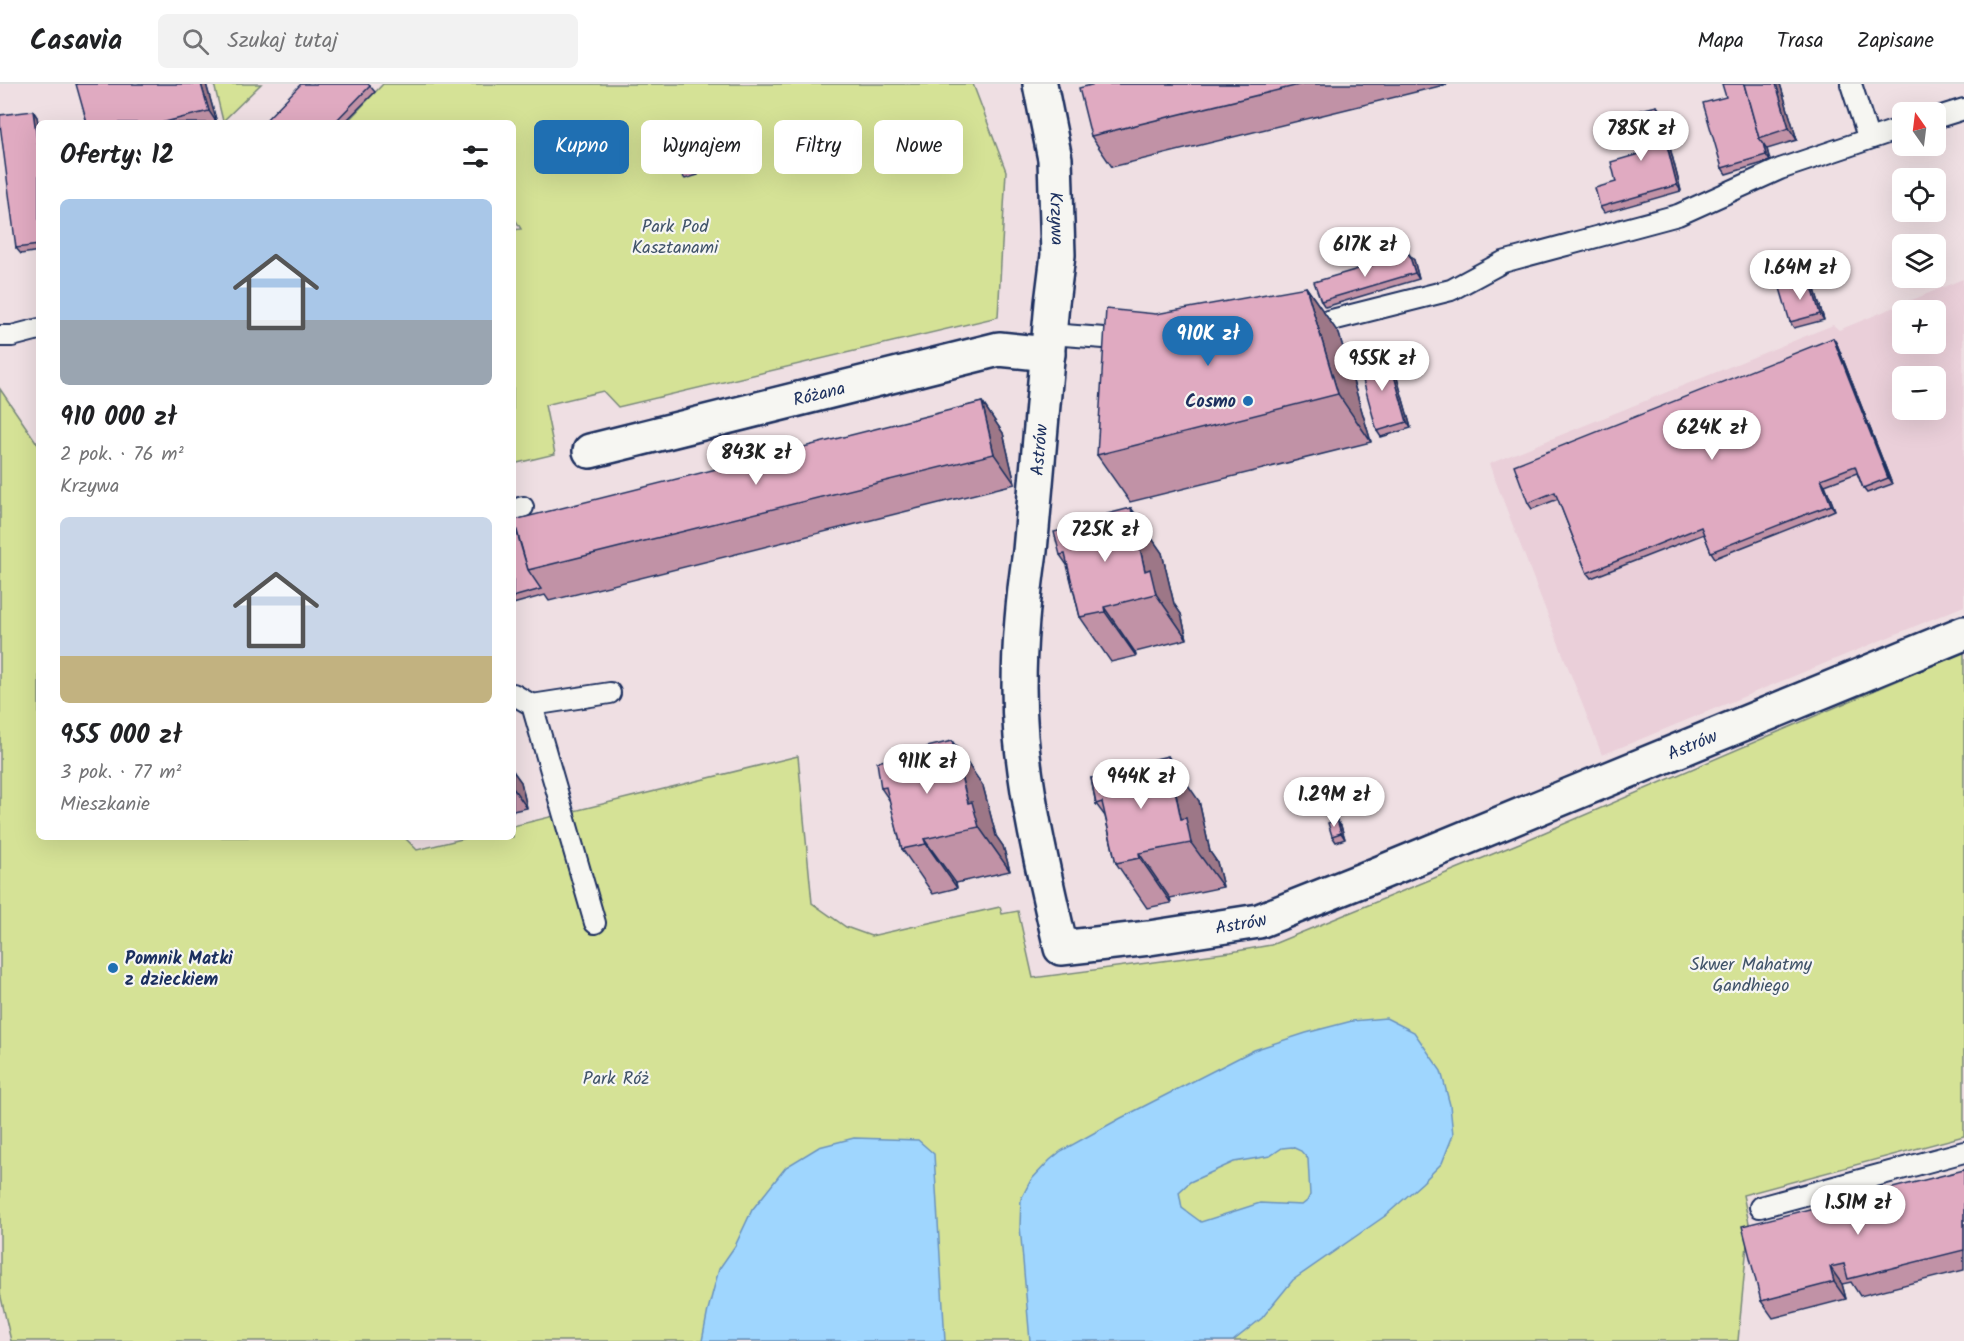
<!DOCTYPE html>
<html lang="pl">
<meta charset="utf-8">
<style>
body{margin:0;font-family:Kalam,sans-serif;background:#f2f2f2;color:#202124;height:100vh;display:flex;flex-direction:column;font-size:22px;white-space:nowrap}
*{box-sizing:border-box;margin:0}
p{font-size:20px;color:#757577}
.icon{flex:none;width:33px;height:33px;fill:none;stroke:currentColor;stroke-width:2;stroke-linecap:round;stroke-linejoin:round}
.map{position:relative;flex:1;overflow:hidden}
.panel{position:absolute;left:36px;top:36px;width:480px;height:720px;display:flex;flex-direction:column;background:#fff;border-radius:9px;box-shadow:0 6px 24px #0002}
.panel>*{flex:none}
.banner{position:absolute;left:534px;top:36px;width:570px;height:54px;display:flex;gap:12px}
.needle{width:39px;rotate:346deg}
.fabs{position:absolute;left:1892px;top:18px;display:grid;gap:12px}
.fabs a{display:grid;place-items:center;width:54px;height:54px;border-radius:9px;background:#fff;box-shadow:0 6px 24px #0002;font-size:30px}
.price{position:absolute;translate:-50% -51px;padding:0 14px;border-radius:21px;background:#fff;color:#222;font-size:20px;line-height:39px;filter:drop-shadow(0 2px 3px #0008)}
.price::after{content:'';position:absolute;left:50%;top:36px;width:18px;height:14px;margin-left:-9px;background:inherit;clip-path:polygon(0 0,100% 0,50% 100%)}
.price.current{background:#1f6fb2;color:#fff}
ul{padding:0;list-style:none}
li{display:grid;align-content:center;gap:12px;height:318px;padding:0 24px}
li span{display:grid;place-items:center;height:186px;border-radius:9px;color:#555}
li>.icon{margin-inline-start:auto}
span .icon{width:108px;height:108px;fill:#fffc;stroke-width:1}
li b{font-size:26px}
h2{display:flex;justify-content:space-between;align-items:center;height:72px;padding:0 24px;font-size:26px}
.pill{padding:0 21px;border-radius:9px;background:#fff;box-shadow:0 6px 24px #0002;font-size:21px;line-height:54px}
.pill.current{background:#1f6fb2;color:#fff}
header{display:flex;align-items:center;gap:36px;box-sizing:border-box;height:84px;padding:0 30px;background:#fff;border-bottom:2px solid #e0e0e0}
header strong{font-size:28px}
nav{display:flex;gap:33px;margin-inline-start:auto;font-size:21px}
.search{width:420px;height:54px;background:#f2f2f2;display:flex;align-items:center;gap:15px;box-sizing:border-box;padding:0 21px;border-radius:9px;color:#757577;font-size:22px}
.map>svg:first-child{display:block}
.built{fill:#eacfd9;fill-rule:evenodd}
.green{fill:#d5e296;stroke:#78887a;stroke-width:1.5}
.water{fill:#9fd6fe;stroke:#6a93be;stroke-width:1.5;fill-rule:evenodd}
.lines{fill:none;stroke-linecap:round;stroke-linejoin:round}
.service-casing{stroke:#1b2f5e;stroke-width:24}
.minor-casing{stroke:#1b2f5e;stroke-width:38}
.service{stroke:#f6f6f2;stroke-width:20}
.minor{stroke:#f6f6f2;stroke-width:33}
.wall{fill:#c192a6;stroke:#1b2f5e;stroke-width:1.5}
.shaded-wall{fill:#9d7787;stroke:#1b2f5e;stroke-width:1.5}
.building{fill:#e0aac1;stroke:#1b2f5e;stroke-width:1.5}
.poi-dot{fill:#1f6fb2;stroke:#f6f6f2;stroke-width:2}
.labels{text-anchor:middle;stroke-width:4.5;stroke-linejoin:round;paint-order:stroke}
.street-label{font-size:18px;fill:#1b2f5e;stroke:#f6f6f2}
.park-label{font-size:18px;fill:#405369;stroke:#f6f6f2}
.poi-label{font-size:18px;font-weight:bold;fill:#1b2f5e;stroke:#f6f6f2;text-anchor:end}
</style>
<header>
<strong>Casavia</strong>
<div class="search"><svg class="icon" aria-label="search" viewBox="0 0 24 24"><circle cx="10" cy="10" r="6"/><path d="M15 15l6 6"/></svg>Szukaj tutaj</div>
<nav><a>Mapa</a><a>Trasa</a><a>Zapisane</a></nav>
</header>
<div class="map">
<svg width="1964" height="1257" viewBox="0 0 1964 1257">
<rect width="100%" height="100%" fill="#efdfe3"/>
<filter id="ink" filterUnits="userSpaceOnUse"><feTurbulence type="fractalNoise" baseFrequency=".0167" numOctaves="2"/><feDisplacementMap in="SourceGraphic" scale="12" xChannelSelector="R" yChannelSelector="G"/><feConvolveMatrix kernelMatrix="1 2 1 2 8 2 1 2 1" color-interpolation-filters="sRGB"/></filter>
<g filter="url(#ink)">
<path class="built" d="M1963,195L1964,522L1602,671L1489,380L1833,241L1839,246ZM1902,226H1935V260H1902ZM1902,292H1935V326H1902Z"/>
<g class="green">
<path d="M214,0H261L223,37Z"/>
<path d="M383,0H973L1006,87L998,233L618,323L603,307L545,321L555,370L513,380V146L521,145L513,132V39H346Z"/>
<path d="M0,305L39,362V753H404L417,766L470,753H513V742L798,672L812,819L846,843L871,852L1000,823L1002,830L1018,827L1033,894L1231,868L1271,861L1522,758L1964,568V1052L1743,1111L1749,1139L1738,1257H11L0,1209Z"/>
</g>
<g class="water">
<path d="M1386,934L1414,948L1441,987L1450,1021L1453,1051L1442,1079L1422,1099L1385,1132L1293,1196L1262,1234L1233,1257H1030L1020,1142L1021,1115L1031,1096L1050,1076L1061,1067L1121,1034L1254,966L1306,949L1352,937ZM1292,1063L1301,1067L1308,1075L1310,1111L1307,1117L1302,1121L1260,1119L1201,1138L1182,1124L1179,1108L1190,1098L1234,1078L1270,1072L1282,1064Z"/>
<path d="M854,1054L918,1056L934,1070L945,1257H702L708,1226L719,1185L735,1162L752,1126L786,1083L819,1063Z"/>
</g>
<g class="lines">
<defs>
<g id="service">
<path d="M1851,0L1868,53"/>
<path d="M1935,34L1964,25"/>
<path d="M1303,241L1328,237L1451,206L1503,178L1678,131L1780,85L1902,44"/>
<path d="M1050,250L1131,256"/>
<path d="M0,252H12L39,245"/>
<path d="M513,426L523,423"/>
<path d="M513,610L532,621L595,839"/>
<path d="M532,621L610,609"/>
<path d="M1760,1123L1964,1068"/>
</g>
<g id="minor">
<path id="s1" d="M1040,0L1055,75L1058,171L1052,219L1030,467C1021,528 1016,592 1021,653C1028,725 1045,794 1061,864L1149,854L1259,837L1380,789L1964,549"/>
<path id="s2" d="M590,367L999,265L1048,270"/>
</g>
</defs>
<use href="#service" class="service-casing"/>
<use href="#minor" class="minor-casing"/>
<use href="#service" class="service"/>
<use href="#minor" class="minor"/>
</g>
<g class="wall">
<path d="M206,0L217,39H87Z"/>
<path d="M1095,0H1448L1112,83L1091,52Z"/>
<path d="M1780,0L1797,56L1767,65L1770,77L1726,90L1722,84L1726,13Z"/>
<path d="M370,2L375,8L344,39H263Z"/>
<path d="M33,27L37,33L39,45V167L21,170L16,164Z"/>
<path d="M1661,28L1681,107L1604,129L1600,123L1639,70Z"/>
<path d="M693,70L698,91L685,95L680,89Z"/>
<path d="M1414,176L1419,195L1325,223L1321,217Z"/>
<path d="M1810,196L1814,202L1824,236L1794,244L1790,238Z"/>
<path d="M1306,203L1339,250L1371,358L1130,418L1097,371Z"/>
<path d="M1833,254L1837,260L1892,400L1867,409L1863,404L1857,389L1825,401L1835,426L1814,435L1715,474L1711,468L1704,450L1591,494L1587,489L1558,415L1532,425L1528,419Z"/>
<path d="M1388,270L1392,276L1411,344L1381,353L1377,347Z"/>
<path d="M982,318L1003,349L1015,400L549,517L545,511L513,520V443Z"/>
<path d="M1131,424L1162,469L1174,520L1181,530L1187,555L1135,568L1136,572L1111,578L1080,533L1067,481L1060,471L1108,435Z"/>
<path d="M952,657L983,702L996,752L1003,762L1010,787L956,799L957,804L933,810L902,765L890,717L881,704L928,666Z"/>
<path d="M513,687L521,698L527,724L513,727Z"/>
<path d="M1091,694L1199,717L1210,768L1217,778L1223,803L1170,814L1171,819L1147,824L1116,779L1105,732L1096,720Z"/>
<path d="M1341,742L1345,755L1336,758L1332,752Z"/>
<path d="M1964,1086V1186L1860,1212L1851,1198L1842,1200L1846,1215L1773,1234L1761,1217Z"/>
</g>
<g class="shaded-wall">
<path d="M201,0H206L217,39L209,27Z"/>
<path d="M1776,0H1780L1797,56L1789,44Z"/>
<path d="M1657,22L1661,28L1681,107L1677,101Z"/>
<path d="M33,27L37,33L39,45V70Z"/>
<path d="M1763,59L1767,65L1770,77L1766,71Z"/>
<path d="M689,64L693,70L698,91L694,85Z"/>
<path d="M1409,170L1414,176L1419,195L1415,189Z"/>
<path d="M1810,196L1814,202L1824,236L1820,230Z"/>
<path d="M1306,203L1339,250L1371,358L1338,310Z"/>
<path d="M1833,254L1837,260L1892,400L1888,394Z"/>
<path d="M1388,270L1392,276L1411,344L1407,338Z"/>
<path d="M982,318L1003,349L1015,400L994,370Z"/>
<path d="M1821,395L1825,401L1835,426L1831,421Z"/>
<path d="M1131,424L1162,469L1174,520L1181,530L1187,555L1156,510L1145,487Z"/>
<path d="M1104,523L1135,568L1136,572L1105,528Z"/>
<path d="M952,657L983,702L996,752L1003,762L1010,787L979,743L968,719Z"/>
<path d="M1168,672L1199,717L1210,768L1217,778L1223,803L1191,759L1181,735Z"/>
<path d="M513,687L521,698L527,724L513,704Z"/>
<path d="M1337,736L1341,742L1345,755L1341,749Z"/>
<path d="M924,755L956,799L957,804L926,760Z"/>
<path d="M1139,769L1170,814L1171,819L1140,774Z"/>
<path d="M1830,1183L1842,1200L1846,1215L1834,1198Z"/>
</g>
<g class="building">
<path d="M76,0H201L209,27L161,39H87Z"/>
<path d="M301,0H368L370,2L334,39H263Z"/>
<path d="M1095,0H1303L1091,52L1079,4Z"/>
<path d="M1722,0H1744L1759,54L1763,59L1766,71L1722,84L1703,19L1726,13Z"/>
<path d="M1744,0H1776L1789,44L1759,54Z"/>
<path d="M1657,22L1677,101L1600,123L1595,104L1616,98L1611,78L1639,70L1629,29Z"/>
<path d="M33,27L39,70V161L16,164L0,40V31Z"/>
<path d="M689,64L694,85L680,89L675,67Z"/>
<path d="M1409,170L1415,189L1321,217L1314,198Z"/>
<path d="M1810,196L1820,230L1790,238L1780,204Z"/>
<path d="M1306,203L1338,310L1097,371L1106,225L1156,230Z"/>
<path d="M1833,254L1888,394L1863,404L1855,382L1821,395L1831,421L1809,429L1711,468L1701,443L1587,489L1555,408L1528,419L1514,381Z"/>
<path d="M1388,270L1407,338L1377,347L1358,278Z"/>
<path d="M982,318L994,370L528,486L514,436Z"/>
<path d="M1131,424L1145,487L1150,485L1156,510L1104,523L1105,528L1080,533L1065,470L1060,471L1054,448L1108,435L1107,430Z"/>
<path d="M515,442L528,486L541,505L513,513V443Z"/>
<path d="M952,657L968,719L972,718L979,743L924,755L926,760L902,765L886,703L881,704L877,678L928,666L927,663Z"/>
<path d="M1168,672L1181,735L1186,734L1191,759L1139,769L1140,774L1116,779L1102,718L1096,720L1091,694L1144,683L1143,678Z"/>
<path d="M1337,736L1341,749L1332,752L1328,739Z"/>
<path d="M1964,1086V1166L1848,1195L1844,1180L1830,1183L1834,1198L1761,1217L1742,1142Z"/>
</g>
</g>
<g class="poi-dot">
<circle cx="1248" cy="317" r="6"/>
<circle cx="113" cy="884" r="6"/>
</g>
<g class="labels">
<g class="street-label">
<text dy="6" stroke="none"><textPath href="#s1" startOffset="136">Krzywa</textPath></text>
<text dy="6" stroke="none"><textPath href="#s2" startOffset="236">Różana</textPath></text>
<text transform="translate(1039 366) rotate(-85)" y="6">Astrów</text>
<text dy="6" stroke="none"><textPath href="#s1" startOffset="1539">Astrów</textPath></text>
<text dy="6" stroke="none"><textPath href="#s1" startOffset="1053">Astrów</textPath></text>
</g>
<g class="park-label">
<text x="675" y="148">Park Pod<tspan x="675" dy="21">Kasztanami</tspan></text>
<text x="1751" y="886">Skwer Mahatmy<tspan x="1751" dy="21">Gandhiego</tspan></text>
<text x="616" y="1000">Park Róż</text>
</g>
<g class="poi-label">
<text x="1236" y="323">Cosmo</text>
<text x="125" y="880" text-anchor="start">Pomnik Matki<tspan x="125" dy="21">z dzieckiem</tspan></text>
</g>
</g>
</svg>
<div class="fabs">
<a><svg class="needle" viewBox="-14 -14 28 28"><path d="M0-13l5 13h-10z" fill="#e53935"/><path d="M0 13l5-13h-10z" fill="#757577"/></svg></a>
<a><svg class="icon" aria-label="locate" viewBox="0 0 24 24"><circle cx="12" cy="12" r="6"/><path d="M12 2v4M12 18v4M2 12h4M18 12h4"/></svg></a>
<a><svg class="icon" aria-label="layers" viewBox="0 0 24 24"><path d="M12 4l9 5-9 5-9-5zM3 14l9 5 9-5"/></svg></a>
<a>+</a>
<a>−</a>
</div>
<b class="price" style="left:1641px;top:78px">785K zł</b>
<b class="price" style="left:1365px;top:194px">617K zł</b>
<b class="price" style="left:1800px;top:217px">1.64M zł</b>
<b class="price current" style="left:1208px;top:283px">910K zł</b>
<b class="price" style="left:1382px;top:308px">955K zł</b>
<b class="price" style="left:1712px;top:377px">624K zł</b>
<b class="price" style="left:756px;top:402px">843K zł</b>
<b class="price" style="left:1105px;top:479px">725K zł</b>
<b class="price" style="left:927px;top:711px">911K zł</b>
<b class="price" style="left:1141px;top:726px">944K zł</b>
<b class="price" style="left:1334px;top:744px">1.29M zł</b>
<b class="price" style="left:1858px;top:1152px">1.51M zł</b>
<div class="banner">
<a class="pill current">Kupno</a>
<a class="pill">Wynajem</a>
<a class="pill">Filtry</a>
<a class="pill">Nowe</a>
</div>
<section class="panel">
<h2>Oferty: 12<svg class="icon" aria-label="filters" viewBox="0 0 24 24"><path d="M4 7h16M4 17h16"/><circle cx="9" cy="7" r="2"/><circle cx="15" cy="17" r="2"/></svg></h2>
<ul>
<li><span style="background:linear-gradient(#a9c7e8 65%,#9aa5b1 0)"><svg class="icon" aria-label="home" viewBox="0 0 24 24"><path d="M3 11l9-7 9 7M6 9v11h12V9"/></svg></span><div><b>910 000 zł</b><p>2 pok. · 76 m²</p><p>Krzywa</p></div></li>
<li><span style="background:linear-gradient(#c9d6e8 75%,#c2b280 0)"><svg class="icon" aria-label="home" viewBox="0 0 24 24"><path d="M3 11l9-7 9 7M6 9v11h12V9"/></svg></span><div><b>955 000 zł</b><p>3 pok. · 77 m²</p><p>Mieszkanie</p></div></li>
</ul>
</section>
</div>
